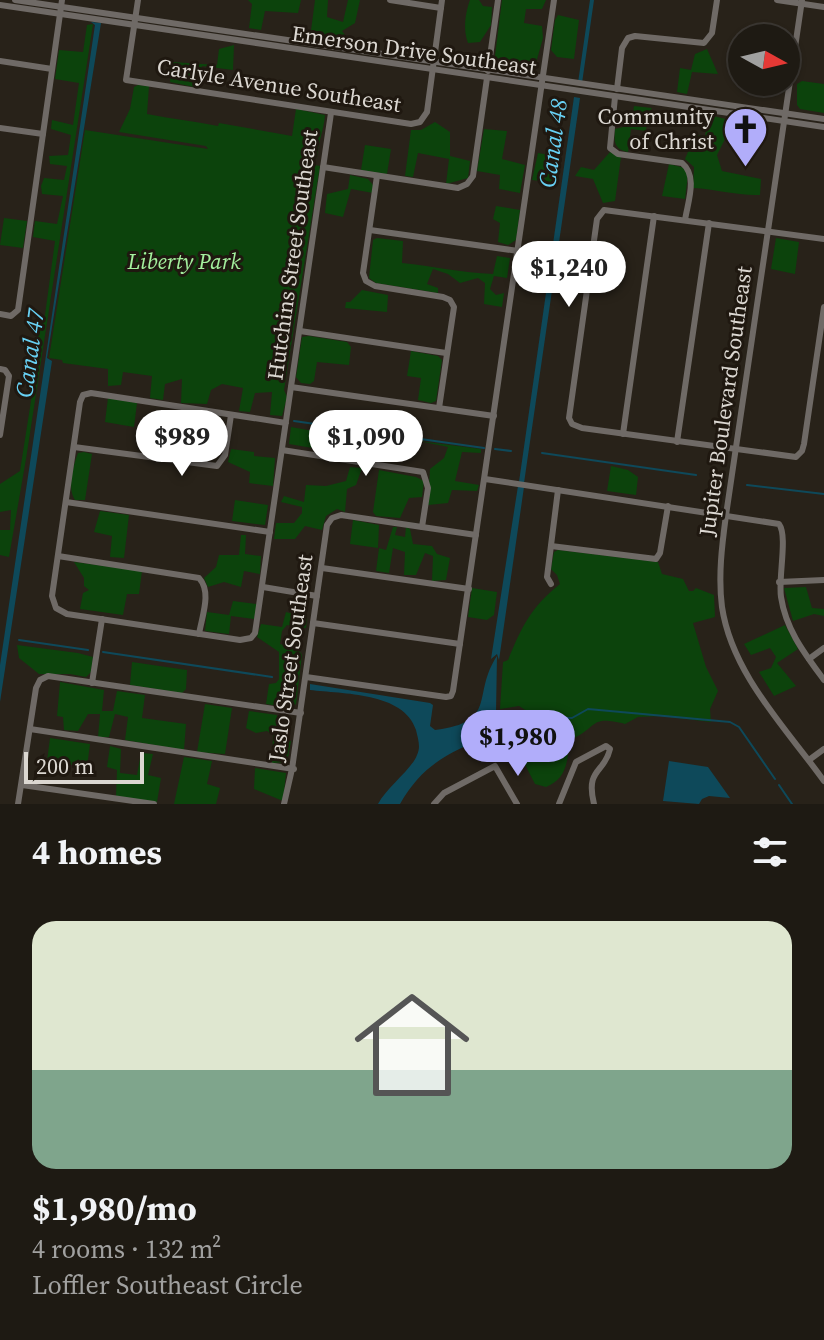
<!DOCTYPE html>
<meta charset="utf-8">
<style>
body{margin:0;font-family:"Source Serif 4",serif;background:#26231c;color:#f1f3f6;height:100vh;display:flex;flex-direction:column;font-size:30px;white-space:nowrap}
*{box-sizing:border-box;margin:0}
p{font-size:26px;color:#a1a1a0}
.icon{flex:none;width:44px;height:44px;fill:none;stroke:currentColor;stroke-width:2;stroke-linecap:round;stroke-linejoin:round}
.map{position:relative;height:804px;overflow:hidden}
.panel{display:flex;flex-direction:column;background:#1e1a13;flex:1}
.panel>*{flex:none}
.needle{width:52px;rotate:98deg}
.controls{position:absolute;left:728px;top:24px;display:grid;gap:16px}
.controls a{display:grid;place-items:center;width:72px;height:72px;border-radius:50%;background:#1e1a13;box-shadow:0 2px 6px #0004,0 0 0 2px #3c3833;font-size:40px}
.scale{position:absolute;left:24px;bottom:20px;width:120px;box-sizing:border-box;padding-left:8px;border:4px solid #dbd7d1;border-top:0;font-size:22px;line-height:28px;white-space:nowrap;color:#dbd7d1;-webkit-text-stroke:6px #1f1810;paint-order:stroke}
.price{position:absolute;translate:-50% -68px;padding:0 18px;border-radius:28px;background:#fff;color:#222;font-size:26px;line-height:52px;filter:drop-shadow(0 2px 4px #0008)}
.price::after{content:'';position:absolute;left:50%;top:48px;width:24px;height:18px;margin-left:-12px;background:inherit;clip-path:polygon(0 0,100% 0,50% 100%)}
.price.on{background:#b1adfa;color:#111}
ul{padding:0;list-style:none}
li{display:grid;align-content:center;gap:16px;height:424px;padding:0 32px}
li span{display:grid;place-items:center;height:248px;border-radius:24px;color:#555}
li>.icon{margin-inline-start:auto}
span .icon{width:144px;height:144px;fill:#fffc;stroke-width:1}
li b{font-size:34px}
h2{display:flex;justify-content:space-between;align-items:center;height:96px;padding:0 32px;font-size:34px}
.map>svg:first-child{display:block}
.green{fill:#0c430c}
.water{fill:#0e495a}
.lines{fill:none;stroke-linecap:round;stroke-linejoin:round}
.stream{stroke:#0e495a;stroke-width:2}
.canal{stroke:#0e495a;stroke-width:4}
.minor{stroke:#6f6a66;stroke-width:6}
.labels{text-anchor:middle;stroke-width:6;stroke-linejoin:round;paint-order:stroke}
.street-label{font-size:22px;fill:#dbd7d1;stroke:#1f1810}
.poi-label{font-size:22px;fill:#dbd7d1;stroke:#1f1810;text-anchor:end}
.park-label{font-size:22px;font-style:italic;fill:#a4f19e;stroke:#1f1810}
.water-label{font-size:24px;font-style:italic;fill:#68d1f4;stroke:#1f1810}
</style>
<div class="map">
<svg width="824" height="804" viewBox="0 0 824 804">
<rect width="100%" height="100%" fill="#282219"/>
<g class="green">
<path d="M248,0H301L298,13L265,11L261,30L249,28L252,4Z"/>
<path d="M315,0H328L327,17L343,22L348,0H360L355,23L342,31L348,39L347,42L310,38Z"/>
<path d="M470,0H479L483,6L492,7L491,25L480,42L468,43C463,30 465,13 470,0Z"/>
<path d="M502,0H546L542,9H526L524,23L542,26L543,38L534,70L494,64Z"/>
<path d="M558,15L579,20L574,59L557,57L551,50L555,20Z"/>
<path d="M93,24L26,459L9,557L0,555V530H10L11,510L0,512V484L20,471L39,350C36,337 36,326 45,315L55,241L33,237L35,221L57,224L63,196L42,194L41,186L44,178L64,180L67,166L50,164L49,156L68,155L71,135L51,129L52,120L73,125L79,83L55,79L59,50L83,52L87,25Z"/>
<path d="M234,45L233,70L202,66L199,88L170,82L173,62L217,65L219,49Z"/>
<path d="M707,49L718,74L692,72L687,94L677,92L680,68L691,70L695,54Z"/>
<path d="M802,81L824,84V113L800,109L797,105V84Z"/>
<path d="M138,85L149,86L147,114C171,119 194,121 218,126L219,123L292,136L296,109L325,115C324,130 318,142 317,157L308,164L320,166L284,390L287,397L282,416L270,415L272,392L255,393L250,412L239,411L243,388L222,384L211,390L207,404L181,403L182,379L165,384L163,400L150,398L152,376L123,372L121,385L108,386V369L63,363L62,360L49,358L85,130L208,149L206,146L119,132L130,109L134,87Z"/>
<path d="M634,106L652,108L648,114L646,131L631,129L628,152C614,149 614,142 615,129L631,125Z"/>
<path d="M709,115L734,121L717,155L722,171L761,179L760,195C738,196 716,189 693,188L694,167L685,159L695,135L705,136Z"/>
<path d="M435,122L450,132V156L470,161L468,178L446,184L449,159L418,153L413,177L405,176L411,130H421Z"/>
<path d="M484,129L507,131L502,159L525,165L520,193L499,189L500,175L477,171Z"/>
<path d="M365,145L391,149L387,174L361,170Z"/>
<path d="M610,152L621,157L615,201L603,203L593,179L575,176L581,167L594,170Z"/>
<path d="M538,153L561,157L557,183L532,180Z"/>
<path d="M669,164L685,168L688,174L685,199L662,196Z"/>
<path d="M350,175L368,179L373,185V193L351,189L343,217L325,213L327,194L348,189Z"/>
<path d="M496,206L520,210L516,240L508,245L498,242L500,223L493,219Z"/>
<path d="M4,218L27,221L23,248L0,245Z"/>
<path d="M377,238L403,241L402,263C432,266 462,273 493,274L497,256L510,258L507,278L494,276L490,289L496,295L504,293L502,307L484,304L485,283L478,278L460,283L448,274L433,269L427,284L438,288V293L376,283L369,278L373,240Z"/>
<path d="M776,238L799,242L795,274L771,269Z"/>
<path d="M362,290L388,295L387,312L345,308L346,302H350Z"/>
<path d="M309,336L347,342L351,347L349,365L317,362L314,381L310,384L301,383L296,377L302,337Z"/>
<path d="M411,351L438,356L442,360L436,401L431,403L418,400L421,378L407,376Z"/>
<path d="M108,398L137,403L134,427L105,422Z"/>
<path d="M291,427L331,434L330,451L289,444Z"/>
<path d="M419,441L481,449V453L462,452L455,481L479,485L477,491L452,490L448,503L428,505L430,469L444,458L448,447Z"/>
<path d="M231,449L254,452V456L275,458L273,486L249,483L250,472L228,462Z"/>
<path d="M84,452L92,454L85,500H75C67,489 73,466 78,453Z"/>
<path d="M611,466L628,470L638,477L636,495L607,491Z"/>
<path d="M350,467L362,468L356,485L347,489L345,512L337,509L326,516L322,530L305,526L295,539H274L276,523H294L302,513V507L281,502L284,496L304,502L306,485L326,486L346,481Z"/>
<path d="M379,470L416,477L424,481L422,497L409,498L400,518L376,516L373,512Z"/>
<path d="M235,500L268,505L265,525L232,521Z"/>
<path d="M100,511L129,515L124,558L110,557L112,536L94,532Z"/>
<path d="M353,520L379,525L378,548L350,544Z"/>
<path d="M393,527H397L395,535L405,537L406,527L410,529L413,544L432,546L437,554L450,558L446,580L432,581L433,556L425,553L416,575H404L405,552L393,548L389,573L376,571L379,548L386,550Z"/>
<path d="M241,535H246L245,554L261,556L260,574L244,571L241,587L224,582L208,587L204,578L216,567L219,555H239Z"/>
<path d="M558,550L658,562L662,574L683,579L689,591H693L696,588L714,595L715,617L693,623L706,667L718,691L710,709L711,722L661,716L638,717L625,724C588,715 600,727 570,740C567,760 568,778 546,787L535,784L521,757H497L492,738L500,731L552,721L550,717L530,713L519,706L500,709L503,662L508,660C522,626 531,607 560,584L557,575L551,569L554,552Z"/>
<path d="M74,562L142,571L139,594H127L123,615L80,609L83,593L89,590L84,586V578Z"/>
<path d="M806,587L812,608L824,609V616L814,614L793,621L784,588Z"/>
<path d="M472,588L497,592L494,615L487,620L468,617Z"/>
<path d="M233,601L257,604L254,619L231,616L229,634L205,631L207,612L229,615Z"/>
<path d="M286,612L307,618L306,628L287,625L282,631L280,644L298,649L302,655L296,704L291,708L266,704L269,684L276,683L279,679V652L257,637L261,624L282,627Z"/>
<path d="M785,625L798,649L777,663L796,686L774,696L759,672L771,668L776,657L770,648L751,655L744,644Z"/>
<path d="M17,645L78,653L93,657L91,672L86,677L70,674H39L19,658Z"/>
<path d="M132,662L187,670L186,689L182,693L130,685Z"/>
<path d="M60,682L104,690L102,711H113L117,691L145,695L142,718L186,724L184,750L125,740L128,717L115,714L109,737H98L100,714H88L78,731L64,730L63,717L57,716Z"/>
<path d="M205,704L232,708L225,754L197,752Z"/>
<path d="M249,711L277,715L276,739L291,741L287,762L272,763L273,735L267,731L256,733L246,728Z"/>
<path d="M50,738L90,744L87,767L47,761Z"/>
<path d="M110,746L121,749L120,773L137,775L141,753L153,754L148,775L161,778L157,802L116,796L117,770L107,767Z"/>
<path d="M184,757L212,761L207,784L220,788L216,804H174Z"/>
<path d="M255,768L286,773L283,801L254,789Z"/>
</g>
<g class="water">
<path d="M91,22L101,23L47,358L52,361L0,702V665L95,25Z"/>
<path d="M574,97L580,98L524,483L519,482Z"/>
<path d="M518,486L524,487L499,660L497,654L491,659Z"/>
<path d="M497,656L496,713L492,736C450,751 423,764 400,804H378C387,787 412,769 417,755C421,747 418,739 416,730C404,692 342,694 310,690V684L430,703L433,705L430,726L435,730C499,722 471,695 497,656Z"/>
<path d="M669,761L708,767L730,798L709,796L702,799L699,804L663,801Z"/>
</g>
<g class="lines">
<g class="stream">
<path d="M294,421L484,448"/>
<path d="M495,449L511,451"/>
<path d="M542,453L696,475"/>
<path d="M747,485L824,494"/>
<path d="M19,640L88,650"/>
<path d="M103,652L272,677"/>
<path d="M495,716L572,718L588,709L730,722L739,727L775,779"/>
<path d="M779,785L792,804"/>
</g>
<path class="canal" d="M580,83L592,0"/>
<g class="minor">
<path d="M15,0L824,119"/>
<path d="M138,0L126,80L411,124L420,122L427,112L442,0"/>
<path d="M390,0L441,8"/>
<path d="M777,0L824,7"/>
<path d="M802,0L726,515C722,545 718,576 722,607C732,674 786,728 824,781"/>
<path d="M0,5L824,127"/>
<path d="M0,61L52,69"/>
<path d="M488,71L498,0"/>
<path d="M617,89L622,48L628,38L635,36L704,43L712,33L717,0"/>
<path d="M615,97L610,148L618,154L682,163C698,176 688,201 685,220"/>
<path d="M0,128L43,134"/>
<path d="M323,167L458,188L467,184L473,176L487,78"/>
<path d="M377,176L363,273L366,281L375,286L443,297L450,300L454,307L439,408"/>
<path d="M370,230L518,251"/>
<path d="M824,239L604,210L597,219L569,418L572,424L582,428L796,457L802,451L804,444L824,307"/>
<path d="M0,314L11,316L18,310L62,0"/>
<path d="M300,331L446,353"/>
<path d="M0,369L5,370L9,376L0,435"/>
<path d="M291,387L494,416"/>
<path d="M286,423L91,393L83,395L80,402L52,596L56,608L67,614L240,640L251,638L255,633L331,113"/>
<path d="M623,434L654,216"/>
<path d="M677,442L709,223"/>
<path d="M74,447L217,466L225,455L231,415"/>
<path d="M282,450L423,472L428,488L422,527"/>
<path d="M485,479L779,524C788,536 778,578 781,597C786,630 805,654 824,680"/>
<path d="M66,502L270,532"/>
<path d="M551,546L656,559L660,553L668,506"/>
<path d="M58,556L199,578C212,592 202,616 199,634"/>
<path d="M322,568L469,589"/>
<path d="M779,582L824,580"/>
<path d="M551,584L547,577L558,490"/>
<path d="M263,587L317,596"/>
<path d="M313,623L460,644"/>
<path d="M809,659L824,648"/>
<path d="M306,677L446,697L451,696L453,691L554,0"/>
<path d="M92,683L102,619"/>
<path d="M30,729L294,769"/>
<path d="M809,760L824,749"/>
<path d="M22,785L154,804"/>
<path d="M18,804L36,688L40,680L48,676L301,713"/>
<path d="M284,804L292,769L327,525L332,518L341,515L476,535"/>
<path d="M434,804L444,793L495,766L517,804"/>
<path d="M559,804L576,762L606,746L610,749C605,773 585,768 594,804"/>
</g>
</g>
<defs>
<symbol id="church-pin" viewBox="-11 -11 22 30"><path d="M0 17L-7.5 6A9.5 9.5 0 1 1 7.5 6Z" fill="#b1adfa" stroke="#1f1810"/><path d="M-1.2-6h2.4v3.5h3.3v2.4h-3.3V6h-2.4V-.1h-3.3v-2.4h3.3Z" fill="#111"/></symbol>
</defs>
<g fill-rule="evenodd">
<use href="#church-pin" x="720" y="104" width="51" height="69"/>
</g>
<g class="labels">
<g class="street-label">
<text transform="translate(414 50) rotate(8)" y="8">Emerson Drive Southeast</text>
<text transform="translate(279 85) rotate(9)" y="8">Carlyle Avenue Southeast</text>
<text transform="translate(292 255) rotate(-82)" y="8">Hutchins Street Southeast</text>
<text transform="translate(725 401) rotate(-82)" y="8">Jupiter Boulevard Southeast</text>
<text transform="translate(290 658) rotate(-82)" y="8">Jaslo Street Southeast</text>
</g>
<g class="poi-label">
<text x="714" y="124">Community<tspan x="714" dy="25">of Christ</tspan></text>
</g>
<g class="park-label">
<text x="184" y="269">Liberty Park</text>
</g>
<g class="water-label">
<text transform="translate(553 143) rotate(-82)" y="8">Canal 48</text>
<text transform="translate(30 353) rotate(-82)" y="8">Canal 47</text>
</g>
</g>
</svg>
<div class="controls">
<a><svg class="needle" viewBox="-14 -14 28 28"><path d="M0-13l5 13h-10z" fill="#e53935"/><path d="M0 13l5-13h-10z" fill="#a1a1a0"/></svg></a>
</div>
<div class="scale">200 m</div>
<b class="price" style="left:569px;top:309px">$1,240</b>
<b class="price" style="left:182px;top:478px">$989</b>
<b class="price" style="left:366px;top:478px">$1,090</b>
<b class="price on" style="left:518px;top:778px">$1,980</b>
</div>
<section class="panel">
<h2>4 homes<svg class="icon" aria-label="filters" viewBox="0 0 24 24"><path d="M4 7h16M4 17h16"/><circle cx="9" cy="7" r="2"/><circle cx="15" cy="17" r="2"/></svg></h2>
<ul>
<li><span style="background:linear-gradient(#dfe7d0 60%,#7fa58c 0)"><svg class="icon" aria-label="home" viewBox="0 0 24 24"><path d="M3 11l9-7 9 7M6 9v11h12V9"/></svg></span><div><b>$1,980/mo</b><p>4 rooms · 132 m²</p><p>Loffler Southeast Circle</p></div></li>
</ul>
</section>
